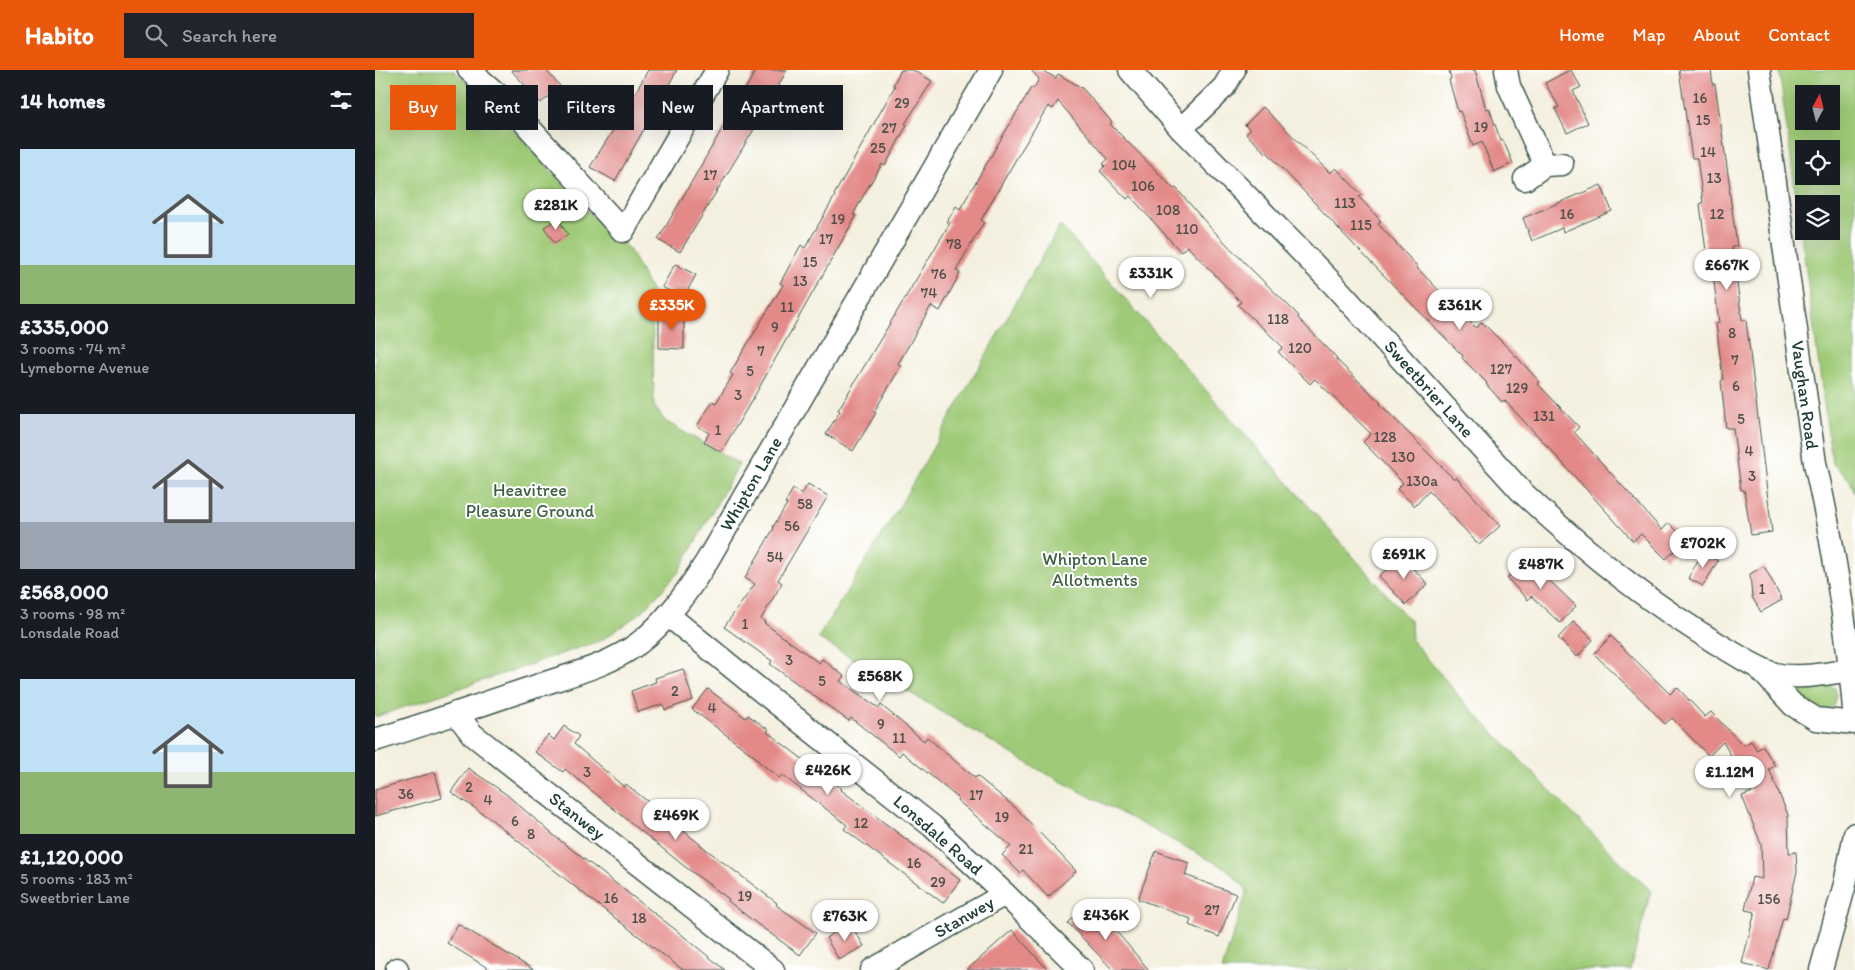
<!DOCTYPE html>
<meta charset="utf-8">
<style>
body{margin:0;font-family:Itim,sans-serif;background:#20242c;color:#f1f3f6;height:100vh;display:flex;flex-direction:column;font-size:19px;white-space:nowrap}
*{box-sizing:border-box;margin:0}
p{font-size:16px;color:#9ea1a6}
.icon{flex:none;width:28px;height:28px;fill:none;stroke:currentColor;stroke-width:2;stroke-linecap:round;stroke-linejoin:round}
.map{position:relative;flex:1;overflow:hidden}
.side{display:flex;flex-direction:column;background:#171b24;width:375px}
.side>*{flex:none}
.hud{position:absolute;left:15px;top:15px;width:475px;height:45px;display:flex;gap:10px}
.needle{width:32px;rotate:7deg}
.controls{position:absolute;left:1420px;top:15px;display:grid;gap:10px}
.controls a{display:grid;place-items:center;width:45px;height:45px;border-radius:0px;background:#171b24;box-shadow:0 5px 20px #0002;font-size:25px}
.price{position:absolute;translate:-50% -42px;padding:0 11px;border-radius:18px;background:#fff;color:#222;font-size:16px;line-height:32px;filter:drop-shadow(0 1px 2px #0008)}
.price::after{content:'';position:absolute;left:50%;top:30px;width:15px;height:11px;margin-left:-8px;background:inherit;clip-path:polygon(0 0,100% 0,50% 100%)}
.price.active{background:#ea580c;color:#fff}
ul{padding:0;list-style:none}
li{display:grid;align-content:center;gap:10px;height:265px;padding:0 20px}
li span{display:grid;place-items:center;height:155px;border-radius:0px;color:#555}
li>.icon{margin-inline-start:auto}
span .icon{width:90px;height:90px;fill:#fffc;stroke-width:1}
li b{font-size:21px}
h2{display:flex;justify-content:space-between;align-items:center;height:60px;padding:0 20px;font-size:21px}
.pill{padding:0 18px;border-radius:0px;background:#171b24;box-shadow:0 5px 20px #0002;font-size:18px;line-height:45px}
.pill.active{background:#ea580c;color:#fff}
header{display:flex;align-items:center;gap:30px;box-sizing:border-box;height:70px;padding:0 25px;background:#ea580c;color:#fff}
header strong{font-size:24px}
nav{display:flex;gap:28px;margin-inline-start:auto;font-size:18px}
.search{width:350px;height:45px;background:#20242c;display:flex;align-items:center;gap:12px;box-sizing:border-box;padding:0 18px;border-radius:0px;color:#9ea1a6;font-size:19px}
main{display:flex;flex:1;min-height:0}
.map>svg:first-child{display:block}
.green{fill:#9fca77;stroke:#5f8456;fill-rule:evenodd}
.building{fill:#e38a89}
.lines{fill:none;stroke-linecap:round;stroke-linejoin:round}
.minor-casing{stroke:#3f584e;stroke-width:25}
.minor{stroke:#fff;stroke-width:22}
.labels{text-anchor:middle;stroke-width:4;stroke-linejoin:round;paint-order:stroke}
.number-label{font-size:15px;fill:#505049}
.street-label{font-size:18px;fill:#1f3d34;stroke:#fff}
.park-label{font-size:18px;fill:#3f6045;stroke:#fff}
</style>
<header>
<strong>Habito</strong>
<div class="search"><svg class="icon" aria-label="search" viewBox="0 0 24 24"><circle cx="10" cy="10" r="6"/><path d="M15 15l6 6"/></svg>Search here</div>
<nav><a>Home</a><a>Map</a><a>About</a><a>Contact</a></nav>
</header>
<main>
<section class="side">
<h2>14 homes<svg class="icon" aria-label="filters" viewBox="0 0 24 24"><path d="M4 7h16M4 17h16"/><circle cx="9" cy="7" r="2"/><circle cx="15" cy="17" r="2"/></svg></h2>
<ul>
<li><span style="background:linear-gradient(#bfe0f5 75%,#8fb573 0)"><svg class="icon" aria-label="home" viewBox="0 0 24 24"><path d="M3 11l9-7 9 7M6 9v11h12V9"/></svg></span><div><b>£335,000</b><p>3 rooms · 74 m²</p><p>Lymeborne Avenue</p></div></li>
<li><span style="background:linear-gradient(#c9d6e8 70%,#9aa5b1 0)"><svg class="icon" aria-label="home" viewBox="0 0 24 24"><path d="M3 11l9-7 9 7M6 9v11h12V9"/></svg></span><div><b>£568,000</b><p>3 rooms · 98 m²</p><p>Lonsdale Road</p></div></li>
<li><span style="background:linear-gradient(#bfe0f5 60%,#8fb573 0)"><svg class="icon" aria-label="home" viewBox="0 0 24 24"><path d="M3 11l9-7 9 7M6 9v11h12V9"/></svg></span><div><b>£1,120,000</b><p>5 rooms · 183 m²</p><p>Sweetbrier Lane</p></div></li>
</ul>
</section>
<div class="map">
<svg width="1480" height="900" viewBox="0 0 1480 900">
<rect width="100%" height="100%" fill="#fff"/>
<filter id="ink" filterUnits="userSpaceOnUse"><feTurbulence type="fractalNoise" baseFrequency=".02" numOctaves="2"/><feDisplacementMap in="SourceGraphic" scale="10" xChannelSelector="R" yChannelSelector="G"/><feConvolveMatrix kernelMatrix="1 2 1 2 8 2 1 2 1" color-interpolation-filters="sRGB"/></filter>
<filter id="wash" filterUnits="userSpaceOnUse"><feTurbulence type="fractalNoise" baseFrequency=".0096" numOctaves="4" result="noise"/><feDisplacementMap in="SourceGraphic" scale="20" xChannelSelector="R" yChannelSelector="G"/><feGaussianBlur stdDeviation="1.12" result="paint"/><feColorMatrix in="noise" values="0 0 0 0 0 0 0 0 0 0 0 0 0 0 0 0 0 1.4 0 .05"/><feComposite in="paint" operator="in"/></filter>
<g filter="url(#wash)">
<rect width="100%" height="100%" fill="#f4f0df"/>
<g class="green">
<path d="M0,0H78L131,50L205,134L254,179L277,222L279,336L290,351L364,394L303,503L267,542L227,570L0,647Z"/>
<path d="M1404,0H1480V424L1475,410L1457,393ZM1429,24H1456V51H1429ZM1429,79H1456V106H1429ZM1429,134H1456V161H1429Z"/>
<path d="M685,155L1036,552L1037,570L1088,631L1227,774L1276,821L1255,900H847L872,820L852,799L659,697L443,568L527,432Z"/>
<path d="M1409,614L1453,615L1460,618C1465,636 1454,647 1436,637C1427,631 1417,621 1409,614Z"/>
</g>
<g id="blocks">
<g class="building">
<path d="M136,0H171L185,16L166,33Z"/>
<path d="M273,0H302L240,111L215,97L252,38Z"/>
<path d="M381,0H412L381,56L305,182L283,170Z"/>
<path d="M526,0H538L557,11L530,54L532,55L510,96L507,94L492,119L478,145L481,146L380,325L346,382L329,372L334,363L322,356L338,331L341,333L358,305L355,303L408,215L405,213L426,175L430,178L460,126L459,125L520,16L518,15Z"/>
<path d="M656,0H666L681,8L683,4L707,18L737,52L735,54L799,119L801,118L834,156L877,200L924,246L923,248L962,288L961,289L1006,333L1005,334L1053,383L1079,409L1081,407L1125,456L1104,475L1054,421L1040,436L1022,419L1028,413L988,372L996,364L940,309L935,314L903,282L908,277L863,235L866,232L812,176L806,182L755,126L752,129L725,101L730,96L728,94L733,89L683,31L678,39L673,36L641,89L606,150L609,152L581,200L585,203L565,241L556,236L523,294L526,296L499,342L501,343L478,381L451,364L465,341L463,340L575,153L572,152L581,136L585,139L656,18H659L664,9Z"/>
<path d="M1074,0H1100L1111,39L1114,38L1126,71L1128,70L1138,93L1119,102L1107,72L1098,76L1085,41L1083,42L1074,10L1076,9Z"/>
<path d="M1195,0H1196L1206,17L1198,21L1213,53L1192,63L1180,39L1184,37L1170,13Z"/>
<path d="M1304,0H1336L1338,15L1340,14L1355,118H1354L1362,176L1357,177L1367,250H1371L1397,462L1376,465L1369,420H1366L1358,358H1351L1346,311L1348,310L1341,253H1344L1338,204L1334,205L1325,134L1328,133L1322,88H1317Z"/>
<path d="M888,37L955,103L961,98L987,125L984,127L1006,151L1003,154L1043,197L1042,198L1101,258L1107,252L1139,284L1165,312L1163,314L1204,357L1199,362L1287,460L1294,453L1311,470L1291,489L1266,464L1258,471L1163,366L1129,330L1127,332L1111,314L1112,313L1087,288L1088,286L980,176L892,82L891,83L871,64L875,60L870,55Z"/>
<path d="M1226,115L1237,141L1188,162L1187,158L1157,171L1148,148Z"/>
<path d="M183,149L193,165L179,173L169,157Z"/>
<path d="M300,194L321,205L308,228L287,217Z"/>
<path d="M284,244H309V279L284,278Z"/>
<path d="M433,414L453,426L403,510L407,513L386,549L390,552L389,553L444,593L447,589L469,606L465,611L504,638L506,635L549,671L552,667L600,708L602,706L642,739L701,801L673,827L648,800L645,803L627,785L636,776L582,730L583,728L527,682L524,686L476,648L474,651L395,594L397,591L349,557L380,514L370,508L399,458L398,457L412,434L410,433L418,419L427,424Z"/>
<path d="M1328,482L1343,491L1328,516L1313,508Z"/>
<path d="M1026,486L1053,514L1031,535L1004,506Z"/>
<path d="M1151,488L1201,536L1185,553L1156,526L1153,530L1132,508Z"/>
<path d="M1389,496L1407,530L1386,542L1377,527L1375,504Z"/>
<path d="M1199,551L1218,570L1202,587L1183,568Z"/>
<path d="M1236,566L1295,624L1302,617L1330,647L1336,642L1368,675L1376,671L1382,680L1388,676L1400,696L1394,699L1413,745L1414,783L1421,782L1422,801L1411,849L1408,848L1394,900L1367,893L1380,842L1370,840L1377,807L1387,809L1386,774L1367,726L1377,722L1348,672L1334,686L1297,648L1290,654L1272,635L1219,584Z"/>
<path d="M308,599L318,630L290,640L288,634L263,642L256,621L281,612L280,608Z"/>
<path d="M333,619L371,648L373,645L394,660L392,662L467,719L466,720L585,810L568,833L469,759L472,755L407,705L404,708L382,690L383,689L317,639Z"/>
<path d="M189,656L204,666L199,674L249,717L251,714L332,780L402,833L401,835L441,863L425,885L381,853L353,831L354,829L309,796L190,699L188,702L160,682L173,665L179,670Z"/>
<path d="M93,698L131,724L182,768L301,860L350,900H308L219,832L117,750L76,722Z"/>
<path d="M60,702L67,728L0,746V720Z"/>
<path d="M781,781L814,793L810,805L861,824L844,867L814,855L816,849L763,829Z"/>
<path d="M714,833L747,868L774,900H738L693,853Z"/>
<path d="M475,853L489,876L464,890L451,868Z"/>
<path d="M83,854L159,900H116L72,873Z"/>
<path d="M637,860L673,900H592Z"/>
</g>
</g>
</g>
<g filter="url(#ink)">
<use href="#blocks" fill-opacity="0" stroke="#3f584e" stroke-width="1"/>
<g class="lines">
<defs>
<g id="minor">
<path d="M94,0L129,30L248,161L342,0"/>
<path d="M755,0L806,59L959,215L1146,421C1207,479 1271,531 1343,574C1362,585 1380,598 1400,604C1423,610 1452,603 1476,600"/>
<path d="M1131,0L1134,16L1170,95"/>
<path d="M1384,0L1440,393C1459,477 1473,563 1480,650"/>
<path d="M806,59L849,17L859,0"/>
<path d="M1150,109L1170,95L1187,94"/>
<path d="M293,545L385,620L557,756L630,824L707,900"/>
<path d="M1385,599L1418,635L1441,649L1480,653"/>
<path d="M81,643L97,664L398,900"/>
<path d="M0,670C52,654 104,635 156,618C192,605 232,597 264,573C292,551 313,521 332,491L616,0"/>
<path d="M22,900V899"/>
<path d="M497,900L630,824"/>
<path d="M1446,900L1470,814L1480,764"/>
</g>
</defs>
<use href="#minor" class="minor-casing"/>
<use href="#minor" class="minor"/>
</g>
</g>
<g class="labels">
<g class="number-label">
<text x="1325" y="33">16</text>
<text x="527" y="38">29</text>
<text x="1328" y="55">15</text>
<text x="1106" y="62">19</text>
<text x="514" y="63">27</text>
<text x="503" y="83">25</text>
<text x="1333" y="87">14</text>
<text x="749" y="100">104</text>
<text x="335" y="110">17</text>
<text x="1339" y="113">13</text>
<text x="768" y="121">106</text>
<text x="970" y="138">113</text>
<text x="793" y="145">108</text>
<text x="1192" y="149">16</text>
<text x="1342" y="149">12</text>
<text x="463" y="154">19</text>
<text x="986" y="160">115</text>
<text x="812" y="164">110</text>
<text x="451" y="174">17</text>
<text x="579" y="179">78</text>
<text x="435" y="197">15</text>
<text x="564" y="209">76</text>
<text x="425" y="216">13</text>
<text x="554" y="228">74</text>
<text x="412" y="242">11</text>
<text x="903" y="254">118</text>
<text x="400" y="262">9</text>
<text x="1357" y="268">8</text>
<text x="925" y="283">120</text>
<text x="386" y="286">7</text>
<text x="1360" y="295">7</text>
<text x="1126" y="304">127</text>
<text x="375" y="306">5</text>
<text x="1361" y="321">6</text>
<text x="1142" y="323">129</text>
<text x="363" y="330">3</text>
<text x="1169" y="351">131</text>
<text x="1366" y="354">5</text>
<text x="343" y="365">1</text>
<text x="1010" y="372">128</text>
<text x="1374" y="386">4</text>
<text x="1028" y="392">130</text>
<text x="1377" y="411">3</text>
<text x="1047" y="416">130a</text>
<text x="430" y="439">58</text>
<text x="417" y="461">56</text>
<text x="400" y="492">54</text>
<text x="1387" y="524">1</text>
<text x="370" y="559">1</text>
<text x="414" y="595">3</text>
<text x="447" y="616">5</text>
<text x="300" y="626">2</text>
<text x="337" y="643">4</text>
<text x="506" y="659">9</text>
<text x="524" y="673">11</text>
<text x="212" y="707">3</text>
<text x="94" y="722">2</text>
<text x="31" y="729">36</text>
<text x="601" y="730">17</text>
<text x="113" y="735">4</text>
<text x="627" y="752">19</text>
<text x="140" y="756">6</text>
<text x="486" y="758">12</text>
<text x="156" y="769">8</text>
<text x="651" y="784">21</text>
<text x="539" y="798">16</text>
<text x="563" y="817">29</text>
<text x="370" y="831">19</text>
<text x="236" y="833">16</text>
<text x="1394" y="834">156</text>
<text x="837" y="845">27</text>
<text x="264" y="853">18</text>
</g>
<g class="street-label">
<text transform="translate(1054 319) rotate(48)" y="6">Sweetbrier Lane</text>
<text transform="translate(1430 325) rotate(82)" y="6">Vaughan Road</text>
<text transform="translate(376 414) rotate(-60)" y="6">Whipton Lane</text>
<text transform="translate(202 746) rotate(38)" y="6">Stanwey</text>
<text transform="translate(563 765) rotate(41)" y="6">Lonsdale Road</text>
<text transform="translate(589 847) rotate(-30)" y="6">Stanwey</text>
</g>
<g class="park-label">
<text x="155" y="426">Heavitree<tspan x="155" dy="21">Pleasure Ground</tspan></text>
<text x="720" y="495">Whipton Lane<tspan x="720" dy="21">Allotments</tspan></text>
</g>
</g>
</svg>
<div class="controls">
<a><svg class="needle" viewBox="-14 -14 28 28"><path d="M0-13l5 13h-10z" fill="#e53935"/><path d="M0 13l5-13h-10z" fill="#9ea1a6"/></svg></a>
<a><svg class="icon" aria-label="locate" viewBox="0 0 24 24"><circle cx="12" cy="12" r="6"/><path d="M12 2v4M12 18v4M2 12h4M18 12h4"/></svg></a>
<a><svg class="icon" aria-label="layers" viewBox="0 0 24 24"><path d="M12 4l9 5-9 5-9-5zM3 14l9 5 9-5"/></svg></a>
</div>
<b class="price" style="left:181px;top:161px">£281K</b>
<b class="price" style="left:1352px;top:221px">£667K</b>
<b class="price" style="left:776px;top:229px">£331K</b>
<b class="price active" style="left:297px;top:261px">£335K</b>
<b class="price" style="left:1085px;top:261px">£361K</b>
<b class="price" style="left:1328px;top:499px">£702K</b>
<b class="price" style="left:1029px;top:510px">£691K</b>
<b class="price" style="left:1166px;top:520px">£487K</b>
<b class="price" style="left:505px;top:632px">£568K</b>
<b class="price" style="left:453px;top:726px">£426K</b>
<b class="price" style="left:1355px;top:728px">£1.12M</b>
<b class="price" style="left:301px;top:771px">£469K</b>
<b class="price" style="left:731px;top:871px">£436K</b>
<b class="price" style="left:470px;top:872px">£763K</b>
<div class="hud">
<a class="pill active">Buy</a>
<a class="pill">Rent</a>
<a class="pill">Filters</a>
<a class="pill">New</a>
<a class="pill">Apartment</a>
</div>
</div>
</main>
